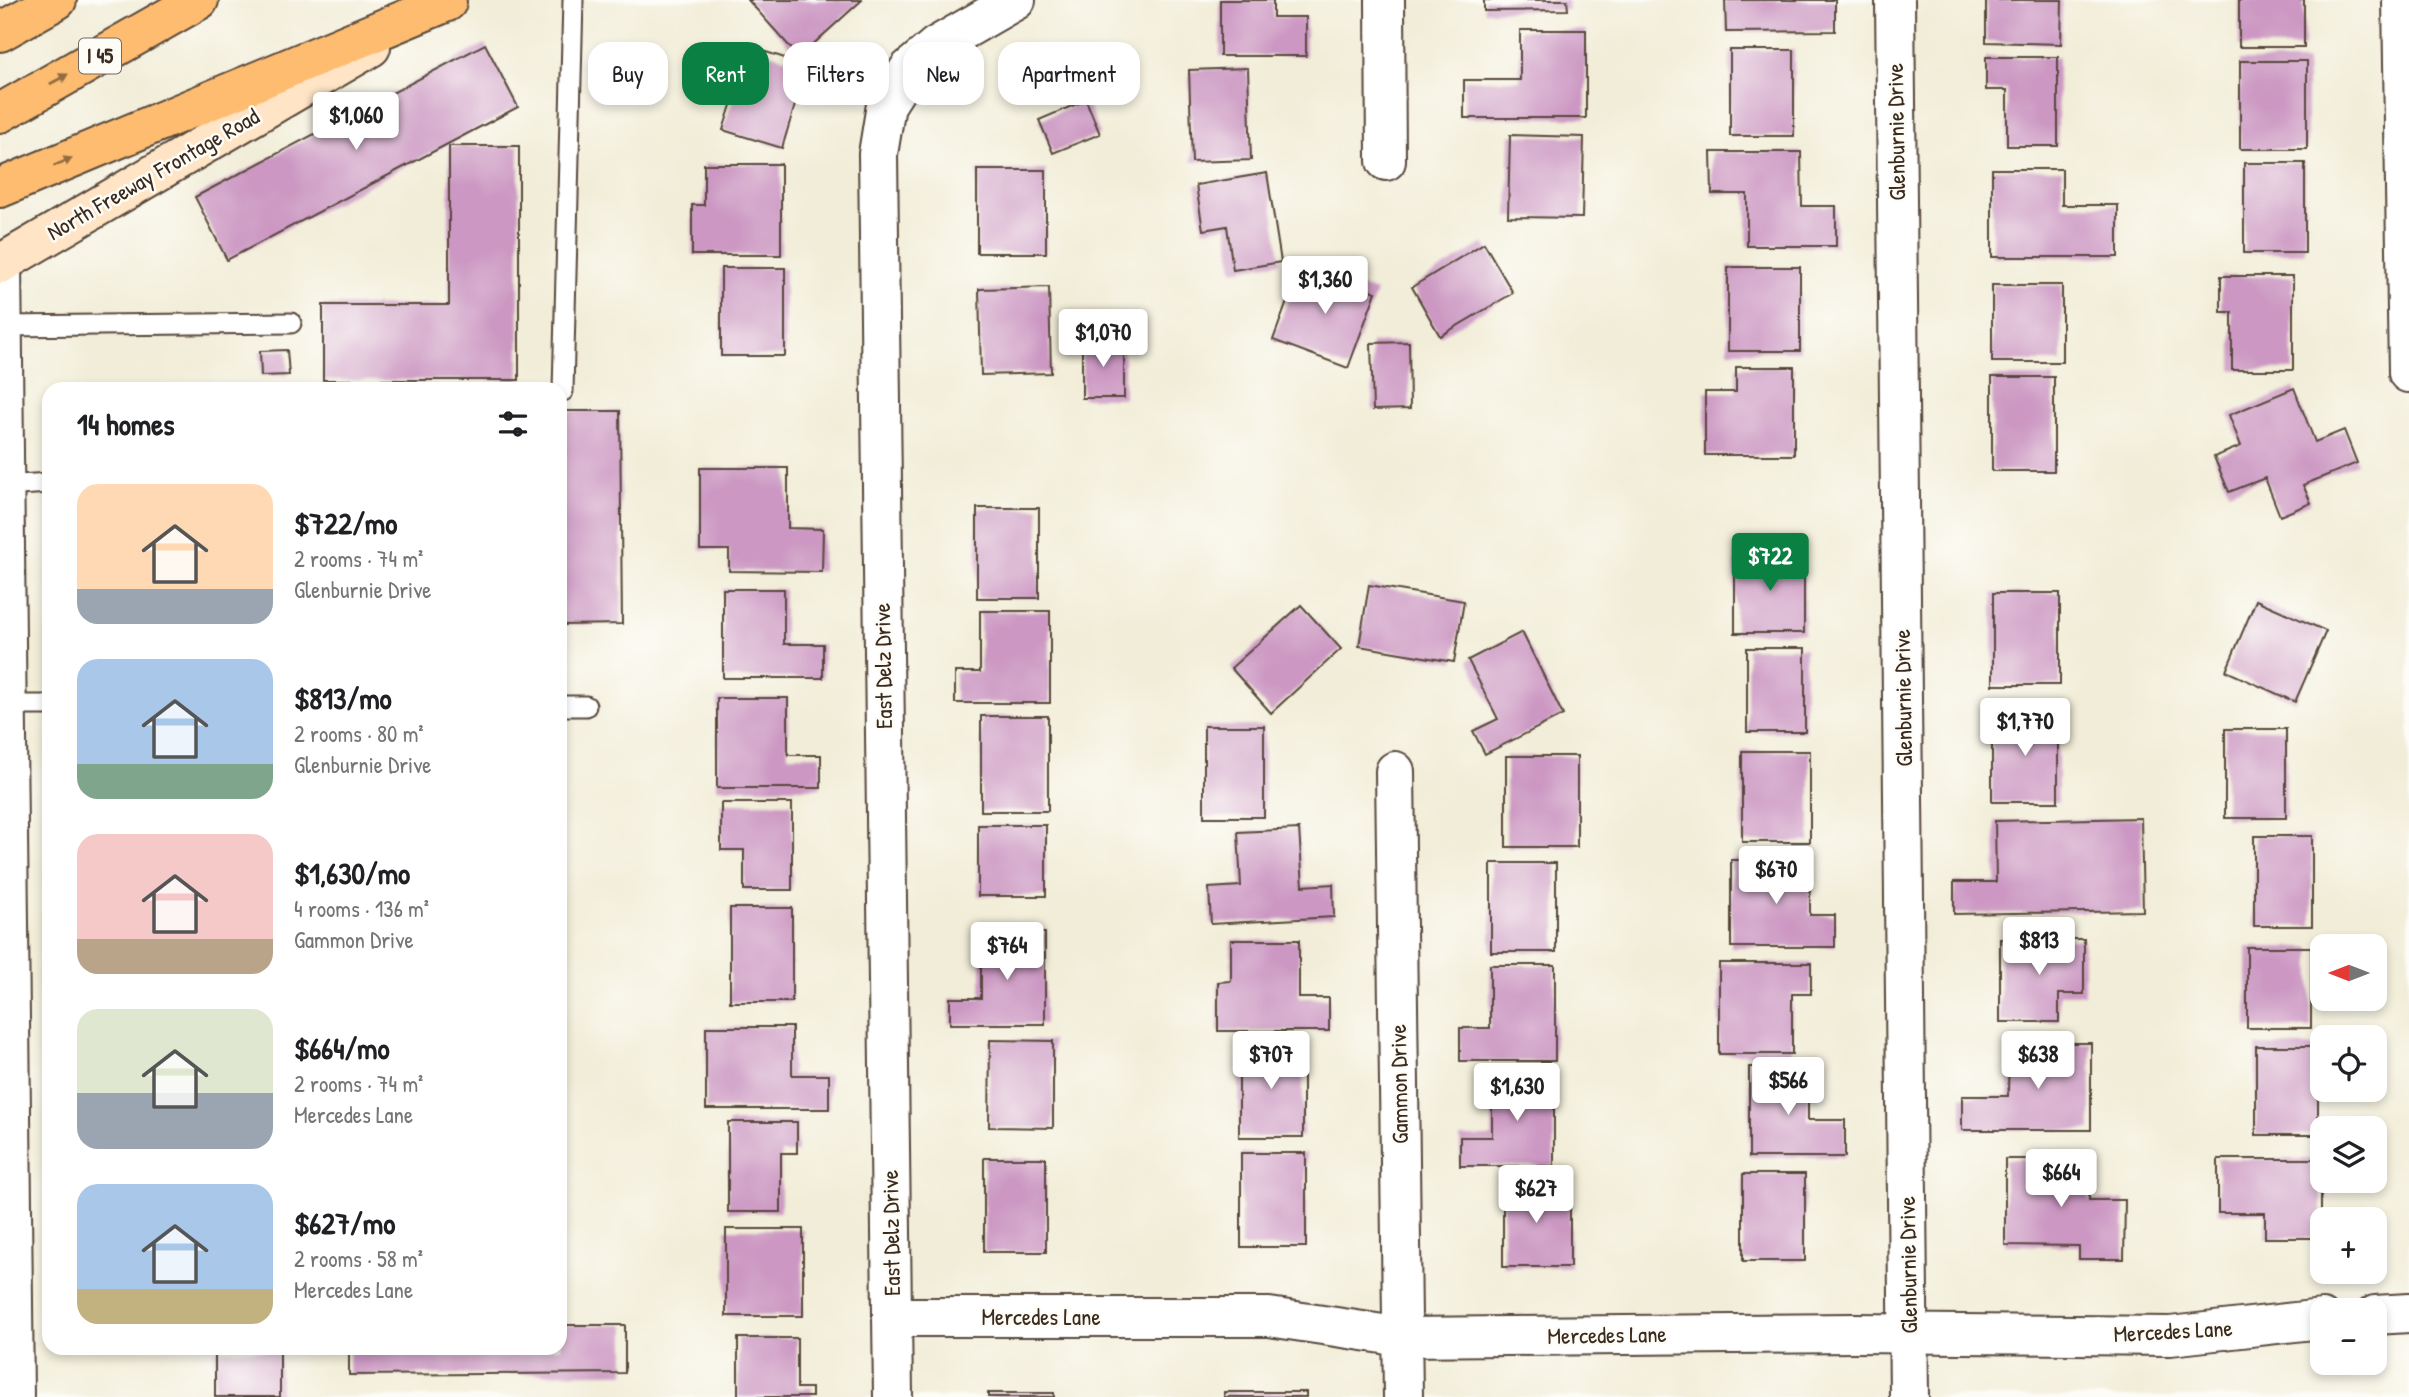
<!DOCTYPE html>
<meta charset="utf-8">
<style>
body{margin:0;font-family:"Patrick Hand",sans-serif;background:#f6f6f6;color:#202124;height:100vh;display:flex;flex-direction:column;font-size:26px;white-space:nowrap}
*{box-sizing:border-box;margin:0}
p{font-size:23px;color:#757577}
.icon{flex:none;width:38px;height:38px;fill:none;stroke:currentColor;stroke-width:2;stroke-linecap:round;stroke-linejoin:round}
.map{position:relative;flex:1;overflow:hidden}
.drawer{position:absolute;left:42px;top:382px;width:525px;height:973px;display:flex;flex-direction:column;background:#fff;border-radius:21px;box-shadow:0 4px 10px #0003}
.drawer>*{flex:none}
.top-card{position:absolute;left:588px;top:42px;width:665px;height:63px;display:flex;gap:14px}
.needle{width:46px;rotate:270deg}
.fabs{position:absolute;left:2310px;top:934px;display:grid;gap:14px}
.fabs a{display:grid;place-items:center;width:77px;height:77px;border-radius:14px;background:#fff;box-shadow:0 4px 10px #0003;font-size:35px}
.price{position:absolute;translate:-50% -60px;padding:0 16px;border-radius:7px;background:#fff;color:#222;font-size:23px;line-height:46px;filter:drop-shadow(0 2px 4px #0008)}
.price::after{content:'';position:absolute;left:50%;top:42px;width:21px;height:16px;margin-left:-10px;background:inherit;clip-path:polygon(0 0,100% 0,50% 100%)}
.price.on{background:#0b8043;color:#fff}
ul{padding:0;list-style:none}
li{display:flex;align-items:center;gap:21px;height:175px;padding:0 35px}
li span{display:grid;place-items:center;flex:none;width:196px;height:140px;border-radius:21px;color:#555}
li>.icon{margin-inline-start:auto}
span .icon{width:84px;height:84px;fill:#fffc;stroke-width:1}
li b{font-size:30px}
h2{display:flex;justify-content:space-between;align-items:center;height:84px;padding:0 35px;font-size:30px}
.pill{padding:0 24px;border-radius:21px;background:#fff;box-shadow:0 4px 10px #0003;font-size:24px;line-height:63px}
.pill.on{background:#0b8043;color:#fff}
.map>svg:first-child{display:block}
.building{fill:#cc98c3}
.lines{fill:none;stroke-linecap:round;stroke-linejoin:round}
.lane-casing{stroke:#56473a;stroke-width:23}
.street-casing{stroke:#56473a;stroke-width:42}
.secondary-casing{stroke:#56473a;stroke-width:42}
.highway-casing{stroke:#56473a;stroke-width:42}
.lane{stroke:#fff;stroke-width:19}
.street{stroke:#fff;stroke-width:38}
.secondary{stroke:#ffe4c6;stroke-width:38}
.highway{stroke:#febc70;stroke-width:38}
.oneway{fill:#936c43}
.labels{text-anchor:middle;stroke-width:5;stroke-linejoin:round;paint-order:stroke}
.shield{fill:#fdfcf7;stroke:#75695f;stroke-width:2}
.shield-label{font-size:21px;font-weight:bold;fill:#3b2a1e}
.street-label{font-size:23px;fill:#3b2a1e;stroke:#fdfcf7}
</style>
<div class="map">
<svg width="2409" height="1397" viewBox="0 0 2409 1397">
<rect width="100%" height="100%" fill="#fdfcf7"/>
<filter id="ink" filterUnits="userSpaceOnUse"><feTurbulence type="fractalNoise" baseFrequency=".0143" numOctaves="2"/><feDisplacementMap in="SourceGraphic" scale="14" xChannelSelector="R" yChannelSelector="G"/><feConvolveMatrix kernelMatrix="1 2 1 2 8 2 1 2 1" color-interpolation-filters="sRGB"/></filter>
<filter id="wash" filterUnits="userSpaceOnUse"><feTurbulence type="fractalNoise" baseFrequency=".00686" numOctaves="4" result="noise"/><feDisplacementMap in="SourceGraphic" scale="28" xChannelSelector="R" yChannelSelector="G"/><feGaussianBlur stdDeviation="1.57" result="paint"/><feColorMatrix in="noise" values="0 0 0 0 0 0 0 0 0 0 0 0 0 0 0 0 0 1.4 0 .05"/><feComposite in="paint" operator="in"/></filter>
<g filter="url(#wash)">
<rect width="100%" height="100%" fill="#f2edd8"/>
<g id="blocks">
<g class="building">
<path d="M748,0H862L799,57Z"/>
<path d="M1220,0H1273V17H1306V56H1220Z"/>
<path d="M1484,0H1567L1568,10L1484,11Z"/>
<path d="M1725,0H1835V31L1726,32Z"/>
<path d="M1986,0H2062L2061,44L1986,42Z"/>
<rect x="2239" y="0" width="65" height="47"/>
<path d="M1520,30H1586V118H1464V80H1520Z"/>
<path d="M734,42L807,65L782,148L723,130L733,99L718,94Z"/>
<path d="M485,44L518,107L227,260L195,197Z"/>
<rect x="1730" y="50" width="64" height="86"/>
<path d="M1986,57H2058V146H2007V90H1986Z"/>
<rect x="2240" y="61" width="67" height="88"/>
<path d="M1248,68L1251,160L1192,162L1189,70Z"/>
<path d="M1086,100L1100,134L1053,153L1039,120Z"/>
<path d="M1510,135L1584,137L1582,218L1508,217Z"/>
<path d="M449,146H519V380H323V305H449Z"/>
<path d="M1711,152H1801L1802,206H1836V246H1747V194H1712Z"/>
<rect x="2244" y="163" width="61" height="90"/>
<path d="M704,164H781V255H692V205H704Z"/>
<path d="M1992,169H2062V205H2118V257H1992Z"/>
<rect x="977" y="170" width="69" height="83"/>
<path d="M1267,173L1281,262L1233,270L1227,226L1203,230L1196,185Z"/>
<path d="M1484,243L1513,293L1440,336L1412,287Z"/>
<path d="M1301,264L1376,292L1348,368L1273,340Z"/>
<rect x="1728" y="267" width="72" height="84"/>
<rect x="721" y="268" width="64" height="88"/>
<path d="M2221,276H2293V370H2232V312H2221Z"/>
<rect x="1992" y="285" width="70" height="77"/>
<path d="M1049,287L1051,373L981,375L979,289Z"/>
<rect x="1082" y="340" width="42" height="58"/>
<path d="M1409,342L1410,409L1373,410L1371,343Z"/>
<path d="M287,350L289,375L261,376L260,351Z"/>
<path d="M1736,367H1794V455H1705V392H1736Z"/>
<rect x="1992" y="377" width="62" height="94"/>
<path d="M2294,388L2315,442L2344,430L2357,463L2303,485L2311,503L2280,516L2265,478L2229,492L2214,457L2241,446L2229,415Z"/>
<path d="M560,411H620L622,624L560,625Z"/>
<path d="M700,468H788V528L823,529L822,572L729,571V550H700Z"/>
<rect x="977" y="508" width="62" height="90"/>
<rect x="1735" y="553" width="69" height="80"/>
<path d="M1369,585L1464,601L1454,662L1359,646Z"/>
<path d="M723,589H784V644H823V678H723Z"/>
<rect x="1993" y="593" width="67" height="92"/>
<path d="M2256,600L2326,631L2295,702L2226,671Z"/>
<path d="M1301,605L1341,649L1271,713L1231,668Z"/>
<path d="M980,611H1050V703H955V672H980Z"/>
<path d="M1522,632L1563,715L1485,754L1473,731L1498,719L1468,660Z"/>
<rect x="1747" y="648" width="58" height="84"/>
<path d="M717,698H788V755H821V788H717Z"/>
<rect x="1992" y="713" width="66" height="89"/>
<rect x="981" y="716" width="67" height="95"/>
<rect x="1204" y="726" width="60" height="91"/>
<rect x="2225" y="729" width="61" height="89"/>
<rect x="1742" y="751" width="68" height="91"/>
<rect x="1506" y="756" width="71" height="91"/>
<path d="M721,803H792V890H744V850H721Z"/>
<path d="M2141,818L2143,911L1954,914V882H1996L1995,821Z"/>
<rect x="978" y="825" width="68" height="71"/>
<path d="M1299,829L1303,886L1333,884L1334,917L1211,924L1209,888L1241,886L1238,832Z"/>
<rect x="2254" y="836" width="58" height="90"/>
<path d="M1731,860H1810V915H1835V947H1731Z"/>
<rect x="1491" y="863" width="65" height="89"/>
<rect x="730" y="908" width="62" height="94"/>
<path d="M981,933H1045V1024H950V998H981Z"/>
<path d="M2000,939H2084V994H2059V1022H2000Z"/>
<path d="M1231,940H1299V998H1329V1031H1218V982L1231,981Z"/>
<rect x="2247" y="947" width="64" height="81"/>
<path d="M1719,963H1811V994H1792V1054H1719Z"/>
<path d="M1490,965H1555V1061H1460V1028H1490Z"/>
<path d="M706,1027H792V1075H829V1109H706Z"/>
<path d="M990,1040L1053,1041V1128L989,1127Z"/>
<path d="M2009,1043H2091V1130H1962V1096H2008Z"/>
<rect x="1239" y="1045" width="64" height="92"/>
<rect x="2256" y="1046" width="62" height="89"/>
<path d="M1749,1067H1808V1120H1845V1157H1749Z"/>
<path d="M1492,1070H1554V1166H1460V1137H1492Z"/>
<path d="M728,1122H797V1153H781V1212H728Z"/>
<rect x="1241" y="1153" width="65" height="94"/>
<rect x="984" y="1158" width="62" height="94"/>
<path d="M2005,1159H2089V1200H2125L2124,1259H2079V1246L2005,1245Z"/>
<path d="M2218,1159H2321V1238H2265V1213H2218Z"/>
<rect x="1743" y="1174" width="62" height="87"/>
<rect x="1503" y="1182" width="67" height="85"/>
<rect x="726" y="1229" width="77" height="87"/>
<path d="M560,1325H625V1373L349,1375V1348H560Z"/>
<path d="M738,1338H797V1388H812V1397H738Z"/>
<rect x="215" y="1350" width="65" height="47"/>
<rect x="1224" y="1392" width="82" height="5"/>
<rect x="988" y="1393" width="66" height="4"/>
</g>
</g>
</g>
<g filter="url(#ink)">
<use href="#blocks" fill-opacity="0" stroke="#56473a" stroke-width="2"/>
<g class="lines">
<defs>
<g id="lane">
<path d="M3,326L291,323"/>
<path d="M563,391L573,0"/>
<path d="M5,486L49,483"/>
<path d="M7,705H49"/>
<path d="M560,706H586"/>
</g>
<g id="street">
<path d="M1385,0L1386,161"/>
<path d="M1895,0L1909,1397"/>
<path d="M2402,0L2408,373"/>
<path d="M2,263L14,1397"/>
<path d="M1395,771L1403,1397"/>
<path d="M2375,1315L2409,1313"/>
<path d="M892,1317H1269L1403,1337L1854,1333L2170,1336L2322,1319"/>
<path d="M893,1397L878,154L886,105L909,69L936,46L1016,0"/>
</g>
<path id="secondary" d="M0,264L371,47"/>
<g id="highway">
<path d="M0,32L57,0"/>
<path d="M0,113L199,0"/>
<path d="M0,188L447,2"/>
</g>
</defs>
<use href="#lane" class="lane-casing"/>
<use href="#street" class="street-casing"/>
<use href="#secondary" class="secondary-casing"/>
<use href="#highway" class="highway-casing"/>
<use href="#lane" class="lane"/>
<use href="#street" class="street"/>
<use href="#secondary" class="secondary"/>
<use href="#highway" class="highway"/>
</g>
<defs><path id="oneway-solid" d="M-6-.8H1V-3.2L6.5 0L1 3.2V.8H-6Z" transform="scale(1.75)"/></defs>
<g class="oneway">
<use href="#oneway-solid" transform="translate(59 79) rotate(-29)"/>
<use href="#oneway-solid" transform="translate(63 162) rotate(-23)"/>
</g>
</g>
<g class="labels">
<rect class="shield" x="79" y="38.5" width="42" height="35" rx="5"/>
<g class="shield-label">
<text x="100" y="63">I 45</text>
</g>
<g class="street-label">
<text transform="translate(1896 132) rotate(-91)" y="8">Glenburnie Drive</text>
<text transform="translate(153 174) rotate(-30)" y="8">North Freeway Frontage Road</text>
<text transform="translate(883 666) rotate(-91)" y="8">East Delz Drive</text>
<text transform="translate(1903 698) rotate(-91)" y="8">Glenburnie Drive</text>
<text transform="translate(1399 1084) rotate(-91)" y="8">Gammon Drive</text>
<text transform="translate(891 1233) rotate(-91)" y="8">East Delz Drive</text>
<text transform="translate(1908 1265) rotate(-91)" y="8">Glenburnie Drive</text>
<text x="1041" y="1325">Mercedes Lane</text>
<text transform="translate(2173 1331) rotate(-3)" y="8">Mercedes Lane</text>
<text transform="translate(1607 1335) rotate(-1)" y="8">Mercedes Lane</text>
</g>
</g>
</svg>
<div class="fabs">
<a><svg class="needle" viewBox="-14 -14 28 28"><path d="M0-13l5 13h-10z" fill="#e53935"/><path d="M0 13l5-13h-10z" fill="#757577"/></svg></a>
<a><svg class="icon" aria-label="locate" viewBox="0 0 24 24"><circle cx="12" cy="12" r="6"/><path d="M12 2v4M12 18v4M2 12h4M18 12h4"/></svg></a>
<a><svg class="icon" aria-label="layers" viewBox="0 0 24 24"><path d="M12 4l9 5-9 5-9-5zM3 14l9 5 9-5"/></svg></a>
<a>+</a>
<a>−</a>
</div>
<b class="price" style="left:356px;top:152px">$1,060</b>
<b class="price" style="left:1325px;top:316px">$1,360</b>
<b class="price" style="left:1103px;top:369px">$1,070</b>
<b class="price on" style="left:1770px;top:593px">$722</b>
<b class="price" style="left:2025px;top:758px">$1,770</b>
<b class="price" style="left:1776px;top:906px">$670</b>
<b class="price" style="left:2039px;top:977px">$813</b>
<b class="price" style="left:1007px;top:982px">$764</b>
<b class="price" style="left:1271px;top:1091px">$707</b>
<b class="price" style="left:2038px;top:1091px">$638</b>
<b class="price" style="left:1788px;top:1117px">$566</b>
<b class="price" style="left:1517px;top:1123px">$1,630</b>
<b class="price" style="left:2061px;top:1209px">$664</b>
<b class="price" style="left:1536px;top:1225px">$627</b>
<div class="top-card">
<a class="pill">Buy</a>
<a class="pill on">Rent</a>
<a class="pill">Filters</a>
<a class="pill">New</a>
<a class="pill">Apartment</a>
</div>
<section class="drawer">
<h2>14 homes<svg class="icon" aria-label="filters" viewBox="0 0 24 24"><path d="M4 7h16M4 17h16"/><circle cx="9" cy="7" r="2"/><circle cx="15" cy="17" r="2"/></svg></h2>
<ul>
<li><span style="background:linear-gradient(#ffd9b3 75%,#9aa5b1 0)"><svg class="icon" aria-label="home" viewBox="0 0 24 24"><path d="M3 11l9-7 9 7M6 9v11h12V9"/></svg></span><div><b>$722/mo</b><p>2 rooms · 74 m²</p><p>Glenburnie Drive</p></div></li>
<li><span style="background:linear-gradient(#a9c7e8 75%,#7fa58c 0)"><svg class="icon" aria-label="home" viewBox="0 0 24 24"><path d="M3 11l9-7 9 7M6 9v11h12V9"/></svg></span><div><b>$813/mo</b><p>2 rooms · 80 m²</p><p>Glenburnie Drive</p></div></li>
<li><span style="background:linear-gradient(#f6c9c9 75%,#b9a48a 0)"><svg class="icon" aria-label="home" viewBox="0 0 24 24"><path d="M3 11l9-7 9 7M6 9v11h12V9"/></svg></span><div><b>$1,630/mo</b><p>4 rooms · 136 m²</p><p>Gammon Drive</p></div></li>
<li><span style="background:linear-gradient(#dfe7d0 60%,#9aa5b1 0)"><svg class="icon" aria-label="home" viewBox="0 0 24 24"><path d="M3 11l9-7 9 7M6 9v11h12V9"/></svg></span><div><b>$664/mo</b><p>2 rooms · 74 m²</p><p>Mercedes Lane</p></div></li>
<li><span style="background:linear-gradient(#a9c7e8 75%,#c2b280 0)"><svg class="icon" aria-label="home" viewBox="0 0 24 24"><path d="M3 11l9-7 9 7M6 9v11h12V9"/></svg></span><div><b>$627/mo</b><p>2 rooms · 58 m²</p><p>Mercedes Lane</p></div></li>
</ul>
</section>
</div>
